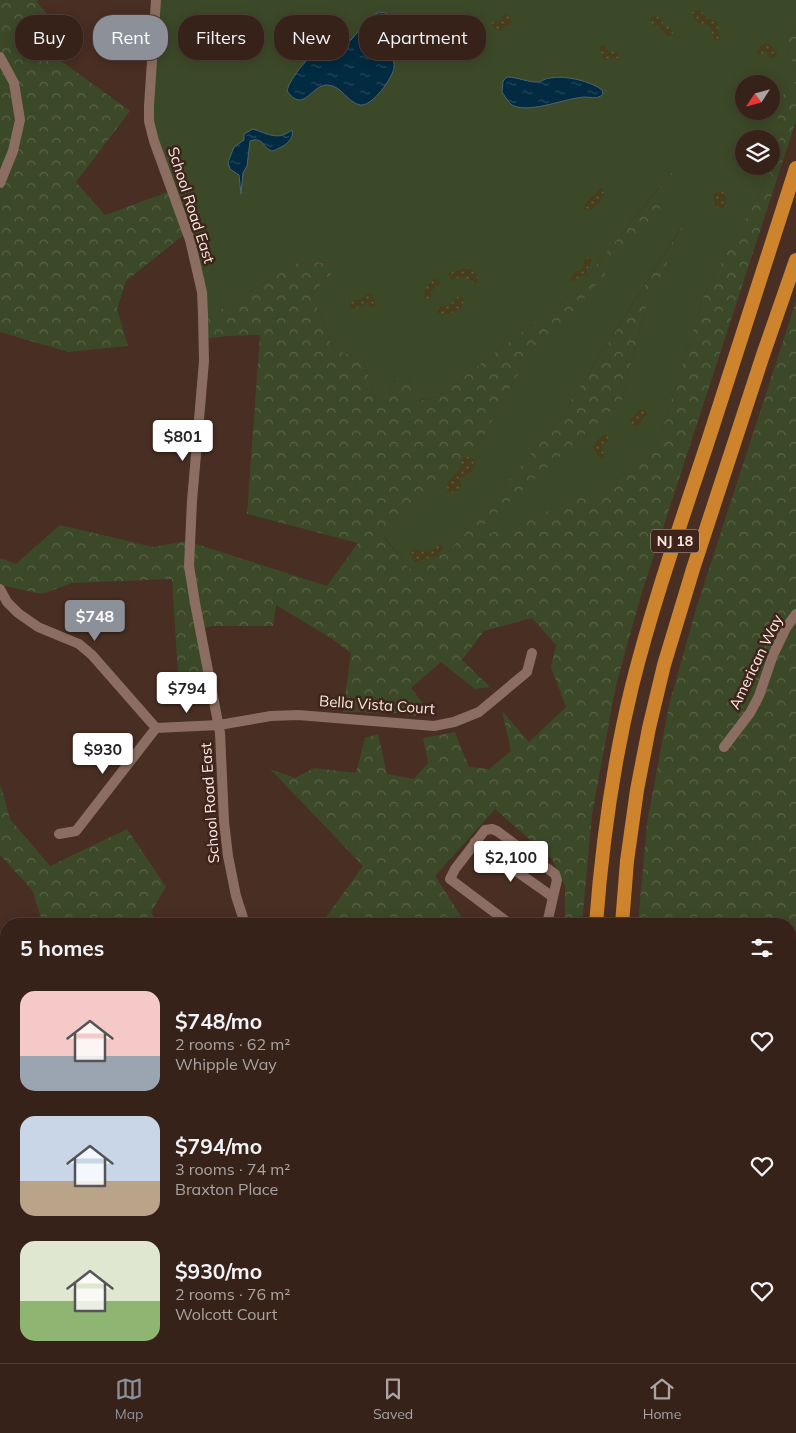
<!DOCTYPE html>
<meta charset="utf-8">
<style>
body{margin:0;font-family:Mulish,sans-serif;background:#3e2a23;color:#f1f3f6;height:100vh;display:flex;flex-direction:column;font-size:19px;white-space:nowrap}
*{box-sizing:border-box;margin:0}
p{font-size:16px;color:#aaa4a2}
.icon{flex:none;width:28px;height:28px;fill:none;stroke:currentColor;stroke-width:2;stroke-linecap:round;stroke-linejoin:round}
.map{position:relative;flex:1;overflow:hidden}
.sheet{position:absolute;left:0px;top:918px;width:796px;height:446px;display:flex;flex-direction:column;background:#37221a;border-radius:20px 20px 0 0;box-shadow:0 2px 12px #0003,0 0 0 1px #513f39}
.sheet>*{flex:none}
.banner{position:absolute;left:15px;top:15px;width:500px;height:45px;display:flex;gap:10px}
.needle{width:32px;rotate:234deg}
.controls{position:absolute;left:735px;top:75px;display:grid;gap:10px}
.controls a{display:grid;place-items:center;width:45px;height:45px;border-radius:50%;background:#37221a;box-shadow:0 2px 12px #0003,0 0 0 1px #513f39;font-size:25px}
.price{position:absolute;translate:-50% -42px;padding:0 11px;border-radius:5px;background:#fff;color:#222;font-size:16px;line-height:32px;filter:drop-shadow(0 1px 2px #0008)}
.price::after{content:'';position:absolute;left:50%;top:30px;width:15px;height:11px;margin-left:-8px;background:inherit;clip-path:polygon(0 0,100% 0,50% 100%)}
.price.active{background:#8c9099;color:#fff}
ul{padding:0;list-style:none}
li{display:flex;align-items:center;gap:15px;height:125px;padding:0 20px}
li span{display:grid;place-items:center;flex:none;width:140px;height:100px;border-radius:15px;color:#555}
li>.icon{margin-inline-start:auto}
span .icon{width:60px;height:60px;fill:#fffc;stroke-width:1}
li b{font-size:21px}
h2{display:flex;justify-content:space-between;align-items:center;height:60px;padding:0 20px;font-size:21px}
.chip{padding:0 18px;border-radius:20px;background:#37221a;box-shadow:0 2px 12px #0003,0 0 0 1px #513f39;font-size:18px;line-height:45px}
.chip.active{background:#8c9099;color:#fff}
.tab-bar{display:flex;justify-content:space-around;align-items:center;height:70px;border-top:1px solid #513f39;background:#37221a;font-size:14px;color:#aaa4a2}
.tab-bar a{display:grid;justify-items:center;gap:2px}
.tab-bar .active{color:#8c9099}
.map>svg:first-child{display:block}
.green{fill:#3c4928}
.forest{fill:url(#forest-crowns)}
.sand{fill:url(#sand-dots)}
.water{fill:url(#water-ripples);stroke:#4d6371}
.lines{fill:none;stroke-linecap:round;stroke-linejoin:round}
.minor{stroke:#8c6d61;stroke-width:10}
.highway{stroke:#ce842c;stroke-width:14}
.labels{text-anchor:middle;stroke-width:5;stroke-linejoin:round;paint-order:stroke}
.shield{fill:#3e241a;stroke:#c2aea6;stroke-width:1}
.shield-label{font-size:14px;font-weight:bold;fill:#fbe9e2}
.street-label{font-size:15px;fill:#fbe9e2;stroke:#3e241a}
</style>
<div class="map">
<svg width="796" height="1363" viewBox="0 0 796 1363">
<defs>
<pattern id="forest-crowns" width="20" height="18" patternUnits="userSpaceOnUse" patternTransform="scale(1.25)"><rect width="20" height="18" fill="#3c4928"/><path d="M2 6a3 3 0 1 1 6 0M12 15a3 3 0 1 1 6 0" fill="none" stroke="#596347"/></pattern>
<pattern id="sand-dots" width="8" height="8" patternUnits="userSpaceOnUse" patternTransform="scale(1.25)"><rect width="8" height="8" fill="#463d1d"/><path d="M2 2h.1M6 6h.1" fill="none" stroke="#62593e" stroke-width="1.8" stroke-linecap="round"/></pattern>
<pattern id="water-ripples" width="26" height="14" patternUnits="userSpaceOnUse" patternTransform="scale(1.25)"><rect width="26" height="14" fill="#022a40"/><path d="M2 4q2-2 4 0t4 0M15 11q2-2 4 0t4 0" fill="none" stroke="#28495b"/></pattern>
</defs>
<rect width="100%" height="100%" fill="#492e23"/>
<g class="green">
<path d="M159,0H796V27L784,43L796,70V81L771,107V84H744V111H770L784,125L771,161V139H744V166H770L760,193L705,293L657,445L606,488L492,534L489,532L469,536L621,402L644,313L684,223L557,423L449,551L409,569L384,536L481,441L515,378L671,173L575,291L438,397L420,400L411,405L419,380L401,376L376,398L363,360L333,349L312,294L340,263L299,262L204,320L186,233L145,100Z"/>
<path d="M790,1322L796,1329V1363H780L783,1358H790Z"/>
<path d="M548,1358H620L622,1363H545Z"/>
</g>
<g class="forest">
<path d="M0,0H38L37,2L65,36L61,61L130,111L76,182L105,215L168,192L186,233L126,281L117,309L128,346L68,352L0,332Z"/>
<path d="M796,27V70L784,43Z"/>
<path d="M796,81V121L642,592L616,685L592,814L582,924H565V886L552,859L495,809L435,876L466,924H321L363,866L270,769L295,778L314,768L356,773L365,738L378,734L387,774L414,779L428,763L423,738L455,732L469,767L489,769L511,751L502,711L529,742L566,707L551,667L556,645L532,618L484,631L462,660L490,687L475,689L441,662L411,688L425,706L415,716L398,713L343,712L351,653L329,637L276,605L273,626H212L199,630L209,677L178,674L172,579L72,583L42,594L0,585V558L16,564L60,525L153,547L187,541L327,586L358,543L247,514L260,335L227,336L203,339L204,320L299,262L341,263L312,294L333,349L363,360L376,398L401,375L420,380L413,402L438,397L575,291L673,171L658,213L515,378L481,441L384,537L409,569L449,551L557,423L687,219L644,313L621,402L481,527L492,533L606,488L657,445L705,293L760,193L770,166H771V161L784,125L770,111H771V107Z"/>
<path d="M796,301V1139L790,1130V924H638L647,823L669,705L696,609Z"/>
<path d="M0,783L10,819L50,866L127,829L166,887L151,912L159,924H43L32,890L0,855Z"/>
<path d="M796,1202V1311L790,1304V1203Z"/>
<path d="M0,1213L6,1218V1270L0,1265Z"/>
<path d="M6,1337V1358H129L126,1363H0V1339Z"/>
<path d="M154,1358H185L182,1363H151Z"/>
<path d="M450,1358H528L525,1363H455Z"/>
<path d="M682,1358H773L772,1363H681Z"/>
</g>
<g class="sand">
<path d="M695,10L701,11L707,18L718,22V32L721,39L720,41L715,40C708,26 714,26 697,23L695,18L691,13Z"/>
<path d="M505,14C508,14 512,19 512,22L510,25L504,27L502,31H499L492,26L491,24L493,21H500L502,16Z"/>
<path d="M653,16L660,17L665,26L672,28L673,32L672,35L667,36L660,28L652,24L650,19Z"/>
<path d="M766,42L776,51L777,55L775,58H770L766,52L759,55L756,52L757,49Z"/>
<path d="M604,45L609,52C614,52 617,49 619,55L618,58L605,60L599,49L600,46Z"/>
<path d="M602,188L605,192C601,201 595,211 584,210L583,207C585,203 598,190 602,188Z"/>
<path d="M718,191L723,192L726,196V204L723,208L716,207L713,203V195Z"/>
<path d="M587,258L592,259L593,261L588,268L586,274L578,278L574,282L571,281L570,279C574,268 585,274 583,260Z"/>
<path d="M466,268C473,268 477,274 478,280L476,284L464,277L450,279L448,277L449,273Z"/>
<path d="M435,279H439L441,283L433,289L430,299H425C422,292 428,282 435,279Z"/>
<path d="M370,294L373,297L376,304L375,307L370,308L367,303L354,309L350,307L349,302L351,301L361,299L366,295Z"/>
<path d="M458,296L462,297L464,301C460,313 448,315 437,313L438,307L450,305Z"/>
<path d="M639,409H645L648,414L643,418L641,425L635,427L630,422L631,419Z"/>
<path d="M606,434L609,438L608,441L602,446L604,457L599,459L593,447V444L603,435Z"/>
<path d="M467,455L472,458L475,465L471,473L459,479L462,484C461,489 455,493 450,493L447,490L448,481L459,470L463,458Z"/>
<path d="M440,544L443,546V549L437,556L427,558L416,563L412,559L410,552L412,550C426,548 426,556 440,544Z"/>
</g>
<g class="water">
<path d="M379,12L386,13C390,19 392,27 391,34C390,40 388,43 389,49C390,56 395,60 394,67C393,78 372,107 360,105C348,103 342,86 328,85C312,83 304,115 287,91C289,79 313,50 324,47C334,44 342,45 351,40L367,21L374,15Z"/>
<path d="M507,77C518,77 529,83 539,82C542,81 546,78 550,78C564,75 591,81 602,90L603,94C597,100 592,97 585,97C565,98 533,113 514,106C509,104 505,96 502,92L503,81Z"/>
<path d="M253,129C269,134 277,141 292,130C295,141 281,148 272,151C263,148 263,136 250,141L247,166L243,173L241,194L239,175L230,169L228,162L234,147L244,140V134Z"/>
</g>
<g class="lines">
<g class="minor">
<path d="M156,0L149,106V121L154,141L190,240L202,292L203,315L204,361L192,501L189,566L195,603L220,733L224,821L228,856L236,896L245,924"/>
<path d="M0,57L14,83L20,120L13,151L0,183"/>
<path d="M0,589L7,602L18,613L38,627L79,644L92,655L156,728"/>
<path d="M156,728L219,725L271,716L298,715L434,726L454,722L479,712L527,672L532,653"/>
<path d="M724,747L750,713L759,696L773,655L786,628L796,614"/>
<path d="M59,834L76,831L156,728"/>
<path d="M475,842L553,897L547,924"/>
<path d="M510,924L450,879L455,869L485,830L492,829L497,831L555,874L557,880L553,897"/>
<path d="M0,994L6,1001"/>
<path d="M0,1017L6,1013"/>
<path d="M790,1056H796"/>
<path d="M0,1151L6,1145"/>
<path d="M0,1329H1"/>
<path d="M406,1358L409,1363"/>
<path d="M187,1363L191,1358"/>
</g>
<g class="highway">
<path d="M596,924C602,844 613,764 632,686C653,602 682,520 709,438C738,348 767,258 796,168"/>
<path d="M622,924L627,861L637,790L649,728L664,665L693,569L763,355L796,260"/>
<path d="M790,1314L796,1321"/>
<path d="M624,1358L627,1363"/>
<path d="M637,1358L638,1363"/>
<path d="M664,1358L665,1363"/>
<path d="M529,1363L531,1358"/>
<path d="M540,1363L542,1358"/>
<path d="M778,1363L779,1358"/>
</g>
</g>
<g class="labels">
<rect class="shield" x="651" y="529.5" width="48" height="23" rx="4"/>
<g class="shield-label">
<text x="675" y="546">NJ 18</text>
</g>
<g class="street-label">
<text transform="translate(191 205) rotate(72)" y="5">School Road East</text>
<text transform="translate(756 662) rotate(-64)" y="5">American Way</text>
<text transform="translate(377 705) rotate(4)" y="5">Bella Vista Court</text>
<text transform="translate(210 803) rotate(-94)" y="5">School Road East</text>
</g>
</g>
</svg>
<div class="controls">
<a><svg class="needle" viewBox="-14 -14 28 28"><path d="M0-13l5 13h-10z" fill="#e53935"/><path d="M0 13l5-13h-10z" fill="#aaa4a2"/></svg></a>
<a><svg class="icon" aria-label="layers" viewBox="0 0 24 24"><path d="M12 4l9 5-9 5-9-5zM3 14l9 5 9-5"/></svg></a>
</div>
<b class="price" style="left:183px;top:462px">$801</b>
<b class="price active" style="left:95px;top:642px">$748</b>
<b class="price" style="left:187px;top:714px">$794</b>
<b class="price" style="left:103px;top:775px">$930</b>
<b class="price" style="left:511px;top:883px">$2,100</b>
<div class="banner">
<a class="chip">Buy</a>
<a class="chip active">Rent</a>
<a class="chip">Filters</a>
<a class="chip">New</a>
<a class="chip">Apartment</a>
</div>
<section class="sheet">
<h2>5 homes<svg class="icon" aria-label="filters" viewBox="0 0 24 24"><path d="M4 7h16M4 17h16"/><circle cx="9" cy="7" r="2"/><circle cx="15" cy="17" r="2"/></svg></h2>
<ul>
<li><span style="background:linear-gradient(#f6c9c9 65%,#9aa5b1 0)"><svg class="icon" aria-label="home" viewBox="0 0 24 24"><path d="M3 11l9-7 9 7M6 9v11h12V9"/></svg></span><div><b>$748/mo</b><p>2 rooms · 62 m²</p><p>Whipple Way</p></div><svg class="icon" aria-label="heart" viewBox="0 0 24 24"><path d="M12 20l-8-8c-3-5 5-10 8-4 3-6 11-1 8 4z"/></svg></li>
<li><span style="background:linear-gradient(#c9d6e8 65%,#b9a48a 0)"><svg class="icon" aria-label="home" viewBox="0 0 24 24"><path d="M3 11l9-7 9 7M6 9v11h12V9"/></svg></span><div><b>$794/mo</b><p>3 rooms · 74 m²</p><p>Braxton Place</p></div><svg class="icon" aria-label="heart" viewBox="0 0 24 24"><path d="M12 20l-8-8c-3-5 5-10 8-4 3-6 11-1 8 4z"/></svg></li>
<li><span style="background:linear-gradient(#dfe7d0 60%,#8fb573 0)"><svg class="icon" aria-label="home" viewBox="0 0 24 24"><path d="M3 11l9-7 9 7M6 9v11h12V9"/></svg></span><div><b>$930/mo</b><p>2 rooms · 76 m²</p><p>Wolcott Court</p></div><svg class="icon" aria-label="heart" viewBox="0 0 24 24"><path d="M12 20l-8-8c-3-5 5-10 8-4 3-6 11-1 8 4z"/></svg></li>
</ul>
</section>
</div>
<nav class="tab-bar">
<a class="active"><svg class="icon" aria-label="map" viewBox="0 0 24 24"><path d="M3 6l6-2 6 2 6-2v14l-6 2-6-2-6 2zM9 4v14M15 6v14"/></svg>Map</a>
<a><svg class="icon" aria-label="saved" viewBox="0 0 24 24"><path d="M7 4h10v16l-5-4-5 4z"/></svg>Saved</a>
<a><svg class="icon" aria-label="home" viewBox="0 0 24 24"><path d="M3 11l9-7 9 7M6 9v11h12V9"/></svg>Home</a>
</nav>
